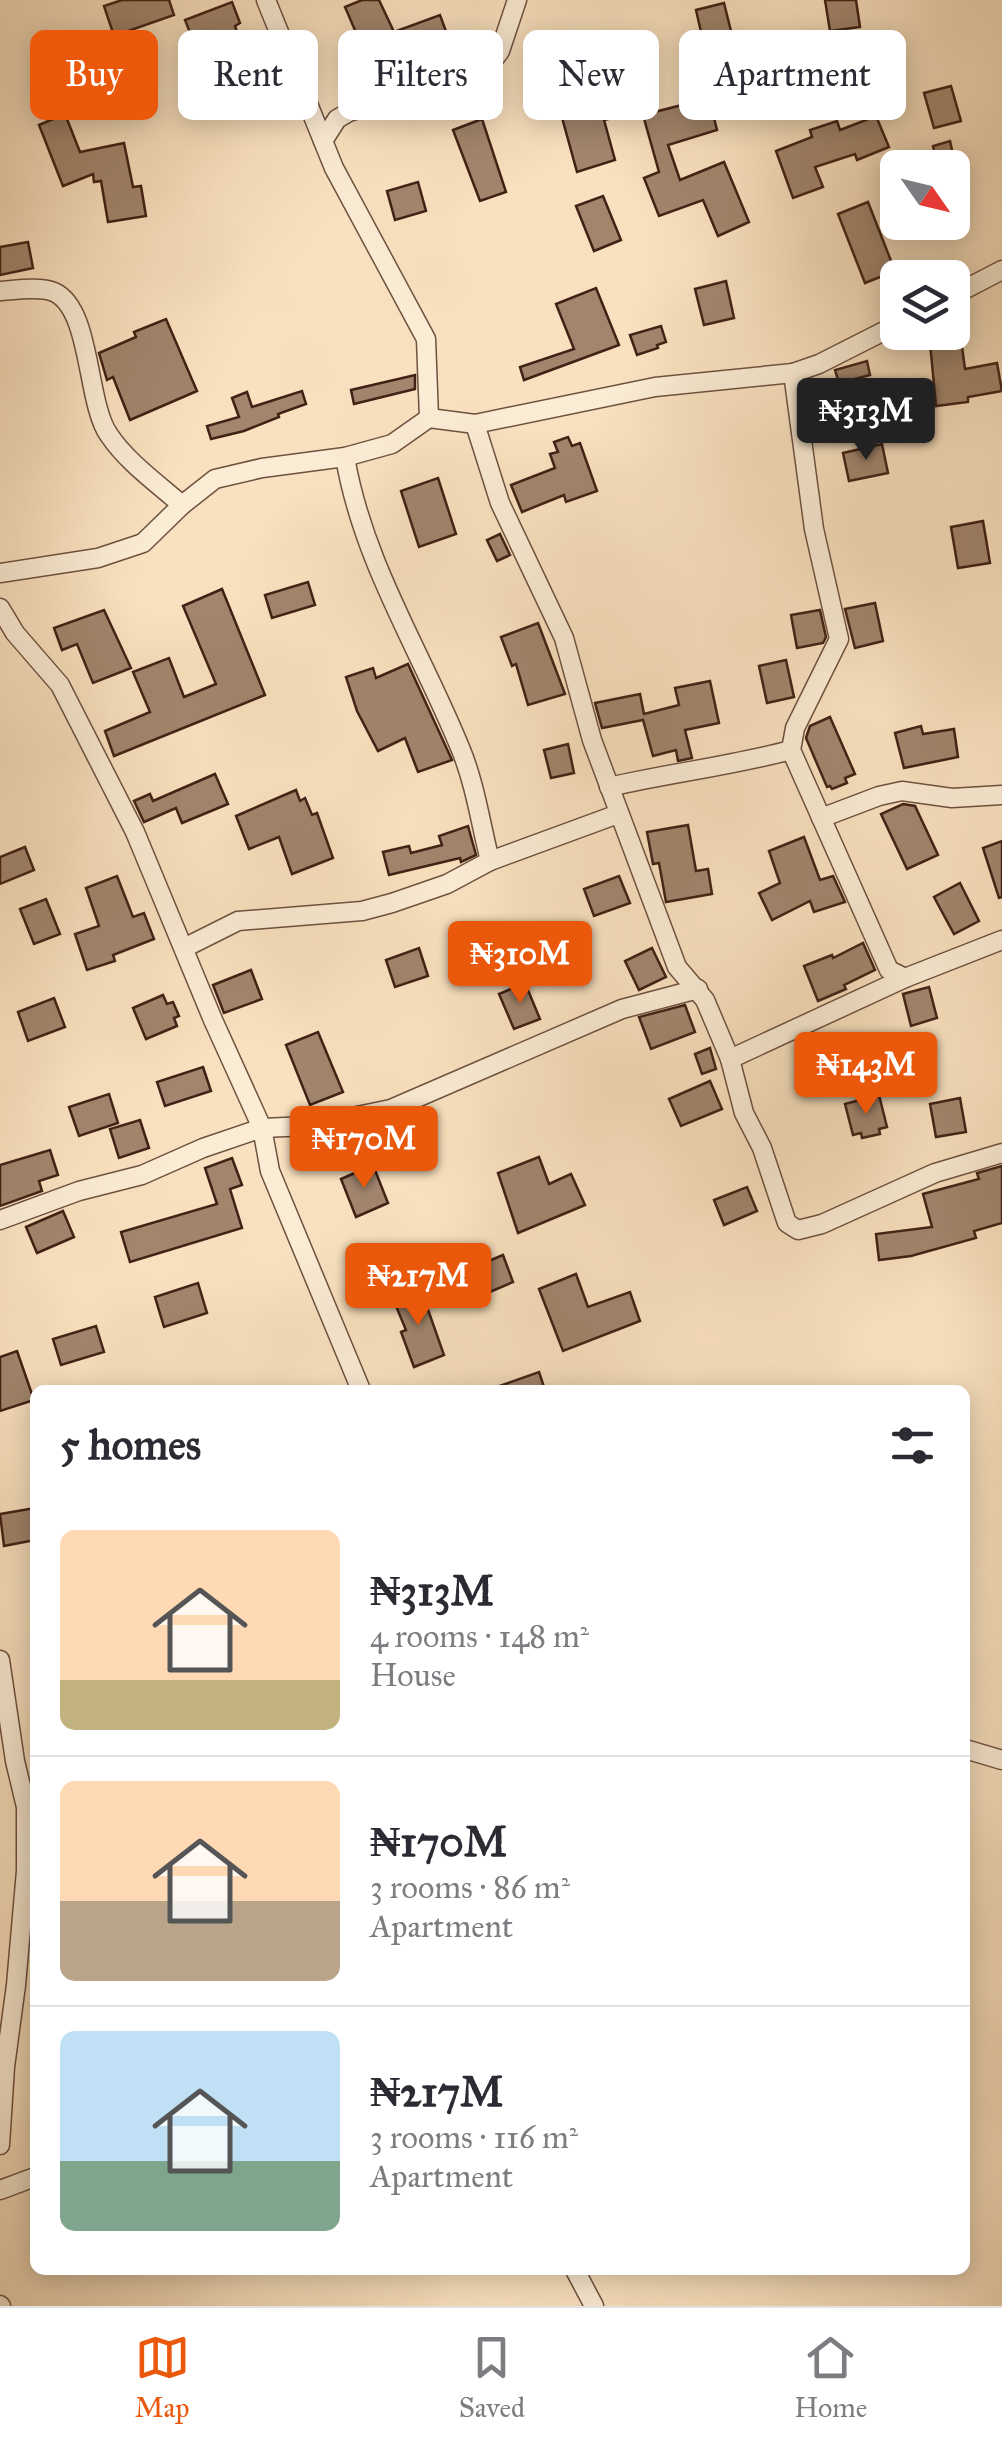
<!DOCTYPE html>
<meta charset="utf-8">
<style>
body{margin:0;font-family:"IM FELL Great Primer",serif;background:#f7f7f7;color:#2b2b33;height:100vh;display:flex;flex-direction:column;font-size:38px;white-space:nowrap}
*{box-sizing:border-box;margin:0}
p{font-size:32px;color:#7c7c81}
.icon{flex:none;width:55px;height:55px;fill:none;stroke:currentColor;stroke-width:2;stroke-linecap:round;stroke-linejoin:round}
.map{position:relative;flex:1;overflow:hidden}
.sheet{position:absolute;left:30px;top:1385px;width:940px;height:890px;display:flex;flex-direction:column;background:#fff;border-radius:15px;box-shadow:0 5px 25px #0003}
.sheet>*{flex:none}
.guide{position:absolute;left:30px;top:30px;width:942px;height:90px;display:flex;gap:20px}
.needle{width:65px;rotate:124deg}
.buttons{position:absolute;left:880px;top:150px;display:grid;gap:20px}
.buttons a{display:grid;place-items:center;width:90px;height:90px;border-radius:15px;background:#fff;box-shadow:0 5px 25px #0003;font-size:50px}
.price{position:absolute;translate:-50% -85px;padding:0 22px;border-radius:10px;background:#ea580c;color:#fff;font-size:32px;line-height:65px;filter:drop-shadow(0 2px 5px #0008)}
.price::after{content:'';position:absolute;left:50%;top:60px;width:30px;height:22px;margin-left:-15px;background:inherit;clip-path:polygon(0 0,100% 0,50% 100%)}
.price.selected{background:#222;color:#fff}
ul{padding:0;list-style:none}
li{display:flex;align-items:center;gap:30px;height:250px;padding:0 30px}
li+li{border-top:2px solid #e1e1e2}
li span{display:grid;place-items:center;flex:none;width:280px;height:200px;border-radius:15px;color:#555}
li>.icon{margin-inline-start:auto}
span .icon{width:120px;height:120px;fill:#fffc;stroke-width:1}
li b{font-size:42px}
h2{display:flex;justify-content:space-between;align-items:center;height:120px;padding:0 30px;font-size:42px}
.tag{padding:0 35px;border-radius:15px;background:#fff;box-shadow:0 5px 25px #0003;font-size:35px;line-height:90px}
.tag.selected{background:#ea580c;color:#fff}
.menu{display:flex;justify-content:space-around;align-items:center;height:140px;border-top:2px solid #e1e1e2;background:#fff;font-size:28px;color:#7c7c81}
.menu a{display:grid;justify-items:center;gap:5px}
.menu .selected{color:#ea580c}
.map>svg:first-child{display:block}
.building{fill:#a1856d;stroke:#412115;stroke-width:2.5}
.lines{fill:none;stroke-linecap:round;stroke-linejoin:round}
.street-casing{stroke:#6f5140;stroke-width:21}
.street{stroke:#fbecd5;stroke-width:18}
</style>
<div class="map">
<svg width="1002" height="2306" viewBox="0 0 1002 2306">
<rect width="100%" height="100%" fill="#f9e1bf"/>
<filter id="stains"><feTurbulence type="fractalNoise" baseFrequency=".002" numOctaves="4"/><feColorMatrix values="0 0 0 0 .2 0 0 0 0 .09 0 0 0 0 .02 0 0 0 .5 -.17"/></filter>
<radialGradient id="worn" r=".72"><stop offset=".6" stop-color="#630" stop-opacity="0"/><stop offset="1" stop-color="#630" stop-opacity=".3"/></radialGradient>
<g class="building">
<path d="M122,0H169L174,15L114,36L104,6Z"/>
<path d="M362,0H379L394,32L440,15L454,53L430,62L422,42L392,54L398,76L380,82L374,61L369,63L345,7Z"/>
<path d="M825,0H856L860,27L830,31Z"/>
<path d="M232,2L240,23L235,26L238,35L232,37L238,54L233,55L240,77L211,86L185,20Z"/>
<path d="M724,3L735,47L706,54L696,10Z"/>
<path d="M772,35L790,95L760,105L742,44Z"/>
<path d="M605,40L615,77L599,81L608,119L604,120L615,160L577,172L545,56Z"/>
<path d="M83,42L93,69L52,85L42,57Z"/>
<path d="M951,86L961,121L934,128L924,93Z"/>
<path d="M709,98L717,130L668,145L680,180L724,162L749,222L718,236L703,200L659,216L644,178L659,172L643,115Z"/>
<path d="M65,114L80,152L124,143L133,187L141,186L146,216L108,222L101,181L94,182L93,174L63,186L39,125Z"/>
<path d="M876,116L889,147L857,160L855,154L815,167L823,187L793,198L776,151L812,137L810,130L837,121L840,130Z"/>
<path d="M482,119L506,192L480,201L453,130Z"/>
<path d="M950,141L954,159L937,163L933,146Z"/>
<path d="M418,182L426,211L395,220L387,191Z"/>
<path d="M603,196L621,240L594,251L576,206Z"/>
<path d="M868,202L895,271L865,283L838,214Z"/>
<path d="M28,242L33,268L0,275V247Z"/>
<path d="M726,281L734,318L704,325L695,289Z"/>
<path d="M596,288L619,345L524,380L520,367L574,349L556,304Z"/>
<path d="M166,319L197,391L130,420L113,377L107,380L99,353L136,337L134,332Z"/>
<path d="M661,326L666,342L657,345L658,348L637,355L630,335Z"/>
<path d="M929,332H960L965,369L997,363L1002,391L968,397V402L936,406Z"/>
<path d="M867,361L870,375L839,383L835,370Z"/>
<path d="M415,375V389L354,404L351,390Z"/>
<path d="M302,391L306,404L278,414L279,417L244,431L211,439L207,426L239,417L232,398L247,392L252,407Z"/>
<path d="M568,437L572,446L580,443L597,491L566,502L564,495L522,512L511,485L555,468L550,454L558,452L554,442Z"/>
<path d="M882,444L888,473L849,481L843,453Z"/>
<path d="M438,478L456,534L419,547L401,491Z"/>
<path d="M983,521L990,563L958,568L951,527Z"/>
<path d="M500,534L510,555L497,561L487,540Z"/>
<path d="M308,582L315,605L272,618L265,595Z"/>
<path d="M222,589L265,695L114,756L105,731L150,712L133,672L169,658L184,697L216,684L183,606Z"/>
<path d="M875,603L883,641L855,648L845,609Z"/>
<path d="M104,610L131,668L93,683L77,644L62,650L54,628Z"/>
<path d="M820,610L826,637L823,643L797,648L791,615Z"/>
<path d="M538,623L565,694L528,705L516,664L512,666L501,637Z"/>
<path d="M786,660L794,697L767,703L759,666Z"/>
<path d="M408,664L452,760L418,772L405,738L378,751L357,711L346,677L373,668L376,678Z"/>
<path d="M710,681L719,723L685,730L692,758L678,761L676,750L653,756L643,720L602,728L595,703L640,694L644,714L679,705L675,688Z"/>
<path d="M830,717L855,774L845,778L847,783L832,789L830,786L827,787L806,738L810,726Z"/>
<path d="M921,726L923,734L954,729L958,757L904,768L895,733Z"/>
<path d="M568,744L574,773L551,778L544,750Z"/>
<path d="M215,774L228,804L182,823L176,808L144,822L134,801L150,794L153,801Z"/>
<path d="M296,790L300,801L305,798L312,815L317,813L333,858L292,874L279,837L249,849L236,816Z"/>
<path d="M903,804L915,806L938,855L907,869L881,814Z"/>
<path d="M688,825L696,871L708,869L712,894L666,902L659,863L653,864L647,832Z"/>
<path d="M468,826L476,855L461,862L460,858L389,875L383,852L409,846L411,853L442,845L439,836Z"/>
<path d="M804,837L820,880L833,876L845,902L814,912L810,901L772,920L759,893L780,883L769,851Z"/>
<path d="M1002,841V897L999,898L983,848Z"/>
<path d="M25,847L34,870L0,884V857Z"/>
<path d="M117,876L133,917L144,913L154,939L113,955L115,961L87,970L75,934L99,926L86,888Z"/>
<path d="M619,876L630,903L594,916L584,889Z"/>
<path d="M960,883L979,921L954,934L934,897Z"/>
<path d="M46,899L60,934L34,944L20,909Z"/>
<path d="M863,943L875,970L844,985L846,989L818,1001L804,966L832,955L833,958Z"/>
<path d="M419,948L428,976L395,987L386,960Z"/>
<path d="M652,948L666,977L639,990L625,961Z"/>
<path d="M251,970L262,999L224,1013L213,985Z"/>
<path d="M525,983L540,1019L514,1029L499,994Z"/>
<path d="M929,987L937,1018L911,1026L903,994Z"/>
<path d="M163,995L167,1004L173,1002L179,1016L174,1018L177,1026L146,1039L133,1008Z"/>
<path d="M54,998L65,1027L28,1041L18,1012Z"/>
<path d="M685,1005L695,1032L651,1049L639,1017Z"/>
<path d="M318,1032L343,1092L310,1105L286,1045Z"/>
<path d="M710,1048L716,1069L702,1074L695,1054Z"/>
<path d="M203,1067L211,1091L165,1106L157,1082Z"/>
<path d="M710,1081L722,1109L681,1126L669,1099Z"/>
<path d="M109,1094L118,1123L79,1136L69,1107Z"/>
<path d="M879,1095L887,1127L879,1129L880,1134L862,1138L861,1133L853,1135L845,1104Z"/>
<path d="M960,1098L966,1132L936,1137L930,1104Z"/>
<path d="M140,1120L149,1148L119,1158L110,1129Z"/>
<path d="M50,1150L58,1175L39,1181L42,1191L0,1206V1165Z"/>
<path d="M539,1157L549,1184L571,1174L585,1205L518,1233L498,1173Z"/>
<path d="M232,1158L242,1185L230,1189L242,1228L130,1262L121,1232L217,1204L205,1168Z"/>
<path d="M373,1165L388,1203L356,1217L341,1179Z"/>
<path d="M1002,1166V1223L974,1231L976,1238L911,1256L879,1260L876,1234L932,1227L923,1194L979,1179L977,1173Z"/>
<path d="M747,1187L757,1211L724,1225L714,1200Z"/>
<path d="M63,1211L74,1237L37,1253L26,1227Z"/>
<path d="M503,1255L513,1282L478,1297L467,1270Z"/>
<path d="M576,1274L588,1307L630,1292L640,1321L563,1351L539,1289Z"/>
<path d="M198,1283L207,1313L164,1327L155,1297Z"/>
<path d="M420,1287L444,1355L414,1367L401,1332L406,1330L393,1299Z"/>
<path d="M96,1326L104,1352L61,1365L53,1339Z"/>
<path d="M17,1351L34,1400L0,1411V1357Z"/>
<path d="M539,1372L545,1390H494V1388Z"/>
<path d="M35,1508V1540L4,1546L0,1514Z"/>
</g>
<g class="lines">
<defs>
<g id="street">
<path d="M266,0L334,168L426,339L429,418"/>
<path d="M323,141L337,119L349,112L386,100L436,73L491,63L500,51L517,0"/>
<path d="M0,291C15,290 40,286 54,292C92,309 86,403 109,435C127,462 158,484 182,505"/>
<path d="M952,296L1002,270"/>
<path d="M793,373L814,529L839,639L795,728L791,750L889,970L905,978"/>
<path d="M475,424L500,503L564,638L592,740L677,967L705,1000L730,1059L744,1113L762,1148L787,1223L798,1230L822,1224L935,1173L1002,1153"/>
<path d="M345,457C363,563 421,651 461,750C475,784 481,825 490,861"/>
<path d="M0,573L98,558L143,543L182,505L215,479L262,468L345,457L392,444L429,418L475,424L655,387L793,373L819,364L898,324"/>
<path d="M0,608L15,633L60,685L135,832L213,1020L262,1128L270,1171L361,1390"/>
<path d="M609,787C670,773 731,766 791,750"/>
<path d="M821,818L879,796L902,791L952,798L1002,795"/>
<path d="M184,948L238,921L362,911L392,903L447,884L490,861L618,814"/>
<path d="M730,1059L905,978L1002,940"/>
<path d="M0,1220L79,1191L142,1175L203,1148L262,1128L308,1126L391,1109L622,1009L698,989"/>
<path d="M0,1660L15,1761L26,1807V1871L16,1985L5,2067L0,2145"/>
<path d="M965,1749L1002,1760"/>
<path d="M0,2190L35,2177"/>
<path d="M575,2270L594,2306"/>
<path d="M0,2305L1,2306"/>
</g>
</defs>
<use href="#street" class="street-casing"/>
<use href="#street" class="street"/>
</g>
<rect width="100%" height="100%" filter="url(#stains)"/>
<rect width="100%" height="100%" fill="url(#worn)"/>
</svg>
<div class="buttons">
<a><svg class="needle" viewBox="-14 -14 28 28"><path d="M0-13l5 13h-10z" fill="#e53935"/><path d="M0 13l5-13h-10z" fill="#7c7c81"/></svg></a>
<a><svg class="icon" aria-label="layers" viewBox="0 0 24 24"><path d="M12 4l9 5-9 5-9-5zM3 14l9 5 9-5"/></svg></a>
</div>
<b class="price selected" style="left:866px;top:463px">₦313M</b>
<b class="price" style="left:520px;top:1006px">₦310M</b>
<b class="price" style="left:866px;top:1117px">₦143M</b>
<b class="price" style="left:364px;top:1191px">₦170M</b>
<b class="price" style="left:418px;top:1328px">₦217M</b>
<div class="guide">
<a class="tag selected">Buy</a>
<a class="tag">Rent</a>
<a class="tag">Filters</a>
<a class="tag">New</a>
<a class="tag">Apartment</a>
</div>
<section class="sheet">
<h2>5 homes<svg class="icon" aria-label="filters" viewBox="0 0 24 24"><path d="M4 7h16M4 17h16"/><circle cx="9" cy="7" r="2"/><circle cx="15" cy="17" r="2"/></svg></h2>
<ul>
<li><span style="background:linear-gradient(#ffd9b3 75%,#c2b280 0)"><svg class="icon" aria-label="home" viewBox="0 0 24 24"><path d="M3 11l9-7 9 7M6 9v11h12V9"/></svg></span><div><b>₦313M</b><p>4 rooms · 148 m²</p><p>House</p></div></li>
<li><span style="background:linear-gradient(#ffd9b3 60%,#b9a48a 0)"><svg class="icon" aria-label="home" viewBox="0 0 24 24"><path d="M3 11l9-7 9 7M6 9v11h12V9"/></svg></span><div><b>₦170M</b><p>3 rooms · 86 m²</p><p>Apartment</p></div></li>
<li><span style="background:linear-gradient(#bfe0f5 65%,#7fa58c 0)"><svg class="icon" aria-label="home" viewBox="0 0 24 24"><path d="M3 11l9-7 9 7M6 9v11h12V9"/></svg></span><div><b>₦217M</b><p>3 rooms · 116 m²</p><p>Apartment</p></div></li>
</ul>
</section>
</div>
<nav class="menu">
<a class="selected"><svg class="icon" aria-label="map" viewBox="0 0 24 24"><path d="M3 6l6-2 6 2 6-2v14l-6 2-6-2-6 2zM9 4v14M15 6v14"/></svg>Map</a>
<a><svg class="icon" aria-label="saved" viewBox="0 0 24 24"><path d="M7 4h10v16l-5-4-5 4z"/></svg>Saved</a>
<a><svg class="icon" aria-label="home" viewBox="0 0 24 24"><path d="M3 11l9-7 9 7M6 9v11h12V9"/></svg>Home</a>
</nav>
